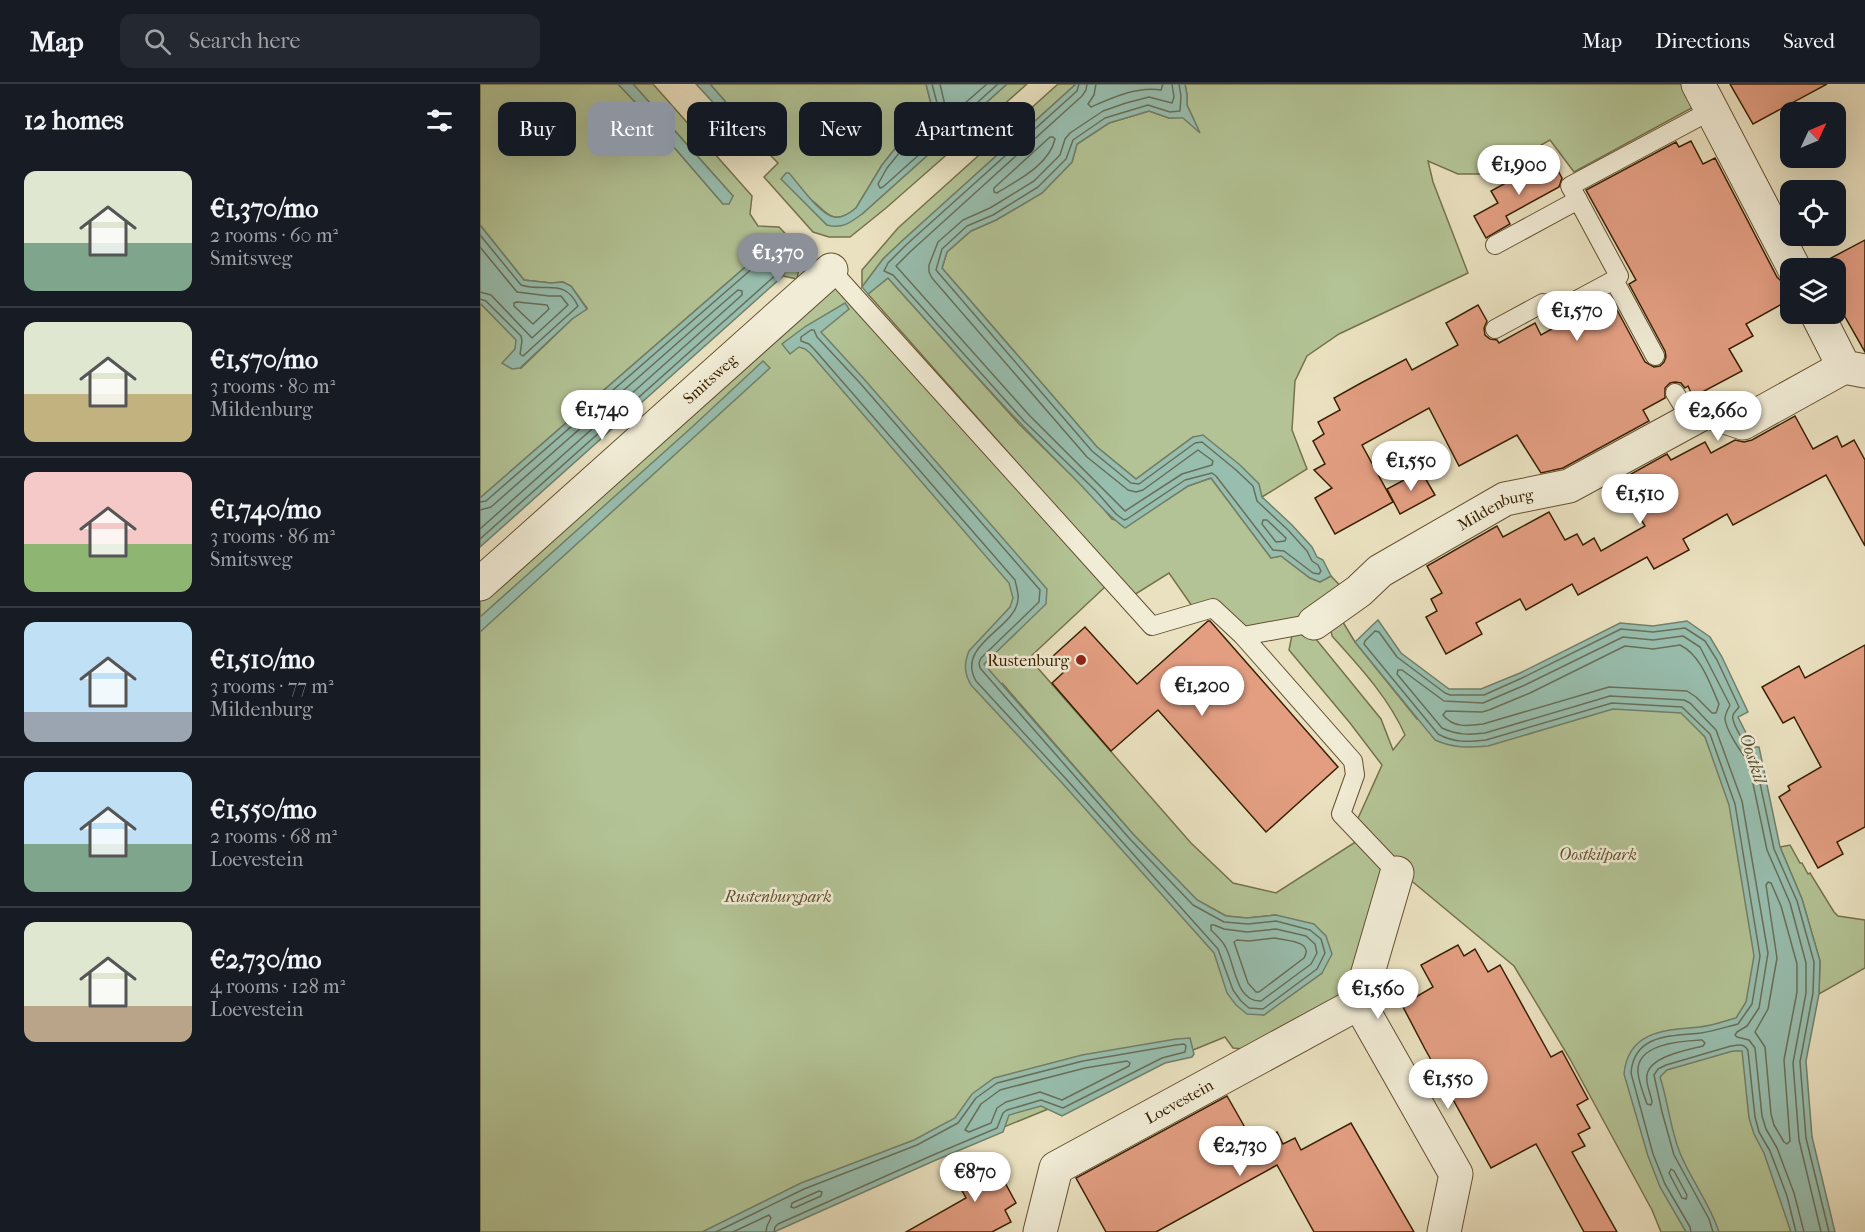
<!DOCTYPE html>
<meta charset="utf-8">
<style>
body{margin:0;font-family:"IM FELL French Canon",serif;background:#242831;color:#f1f3f6;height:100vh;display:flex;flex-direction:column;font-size:22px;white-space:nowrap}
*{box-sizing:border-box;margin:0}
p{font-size:20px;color:#9ea1a6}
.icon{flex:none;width:33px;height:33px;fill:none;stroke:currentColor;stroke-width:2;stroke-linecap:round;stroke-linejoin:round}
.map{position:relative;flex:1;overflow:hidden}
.details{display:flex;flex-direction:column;background:#171b24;width:480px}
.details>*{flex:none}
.hud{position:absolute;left:18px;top:18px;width:570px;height:54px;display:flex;gap:12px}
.needle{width:39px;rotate:46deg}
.buttons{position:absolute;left:1300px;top:18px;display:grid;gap:12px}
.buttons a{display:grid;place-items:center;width:66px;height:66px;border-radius:12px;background:#171b24;box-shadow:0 6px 24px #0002;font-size:30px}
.price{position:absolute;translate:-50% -51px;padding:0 14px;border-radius:21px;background:#fff;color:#222;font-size:20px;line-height:39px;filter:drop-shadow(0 2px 3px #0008)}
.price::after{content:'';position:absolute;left:50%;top:36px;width:18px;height:14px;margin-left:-9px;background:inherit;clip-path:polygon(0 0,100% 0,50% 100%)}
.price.active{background:#8c9099;color:#fff}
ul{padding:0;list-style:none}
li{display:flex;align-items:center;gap:18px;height:150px;padding:0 24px}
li+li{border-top:2px solid #363941}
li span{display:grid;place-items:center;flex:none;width:168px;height:120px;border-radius:12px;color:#555}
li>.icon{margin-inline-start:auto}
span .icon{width:72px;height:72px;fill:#fffc;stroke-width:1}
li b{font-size:26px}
h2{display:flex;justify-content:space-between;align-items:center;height:72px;padding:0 24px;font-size:26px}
.chip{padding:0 21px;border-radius:12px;background:#171b24;box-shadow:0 6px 24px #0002;font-size:21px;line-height:54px}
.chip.active{background:#8c9099;color:#fff}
header{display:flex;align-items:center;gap:36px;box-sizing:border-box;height:84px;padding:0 30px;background:#171b24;border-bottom:2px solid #363941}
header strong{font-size:28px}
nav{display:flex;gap:33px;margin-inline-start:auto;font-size:21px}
.search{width:420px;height:54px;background:#242831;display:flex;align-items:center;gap:15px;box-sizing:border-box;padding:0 21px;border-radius:12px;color:#9ea1a6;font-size:22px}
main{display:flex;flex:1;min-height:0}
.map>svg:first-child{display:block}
.green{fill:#b3c395;stroke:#76724a;stroke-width:1.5;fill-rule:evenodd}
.water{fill:#98beaf;stroke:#727f69;stroke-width:1.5}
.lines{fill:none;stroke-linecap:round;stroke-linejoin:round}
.shore{stroke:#686f58;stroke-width:1.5}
.building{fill:#e39e82;stroke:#392000;stroke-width:1.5}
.service-casing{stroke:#655030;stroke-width:20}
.minor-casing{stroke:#655030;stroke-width:35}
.service{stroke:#f1ecd6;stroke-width:18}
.minor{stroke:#f1ecd6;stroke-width:33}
.poi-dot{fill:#8f2418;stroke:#f1ecd6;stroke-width:2}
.labels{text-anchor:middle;stroke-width:5;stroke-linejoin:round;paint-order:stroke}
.street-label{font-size:16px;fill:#392000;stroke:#f1ecd6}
.poi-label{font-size:16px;fill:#392000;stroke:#f1ecd6;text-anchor:end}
.park-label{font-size:16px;font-style:italic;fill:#5e512d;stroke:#f1ecd6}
.water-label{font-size:18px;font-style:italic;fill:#564f35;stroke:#f1ecd6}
</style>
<header>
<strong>Map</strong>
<div class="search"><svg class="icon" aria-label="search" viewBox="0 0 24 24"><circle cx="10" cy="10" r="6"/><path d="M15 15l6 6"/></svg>Search here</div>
<nav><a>Map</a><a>Directions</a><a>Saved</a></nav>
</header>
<main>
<section class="details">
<h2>12 homes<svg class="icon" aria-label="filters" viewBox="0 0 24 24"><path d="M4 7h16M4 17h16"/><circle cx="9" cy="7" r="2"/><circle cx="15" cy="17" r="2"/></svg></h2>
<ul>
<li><span style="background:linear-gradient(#dfe7d0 60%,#7fa58c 0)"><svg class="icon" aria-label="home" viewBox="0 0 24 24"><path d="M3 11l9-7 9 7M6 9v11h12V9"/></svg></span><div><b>€1,370/mo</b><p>2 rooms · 60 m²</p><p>Smitsweg</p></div></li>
<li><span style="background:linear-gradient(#dfe7d0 60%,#c2b280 0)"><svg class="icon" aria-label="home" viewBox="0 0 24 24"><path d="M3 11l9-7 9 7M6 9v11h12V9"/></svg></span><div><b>€1,570/mo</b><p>3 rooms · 80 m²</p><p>Mildenburg</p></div></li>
<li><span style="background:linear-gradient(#f6c9c9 60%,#8fb573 0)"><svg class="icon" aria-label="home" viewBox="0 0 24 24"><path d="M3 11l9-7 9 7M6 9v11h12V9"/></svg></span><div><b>€1,740/mo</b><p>3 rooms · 86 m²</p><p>Smitsweg</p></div></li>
<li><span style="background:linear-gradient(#bfe0f5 75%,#9aa5b1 0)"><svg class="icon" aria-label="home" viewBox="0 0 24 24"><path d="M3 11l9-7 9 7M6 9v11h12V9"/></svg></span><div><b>€1,510/mo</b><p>3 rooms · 77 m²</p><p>Mildenburg</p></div></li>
<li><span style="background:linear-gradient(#bfe0f5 60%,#7fa58c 0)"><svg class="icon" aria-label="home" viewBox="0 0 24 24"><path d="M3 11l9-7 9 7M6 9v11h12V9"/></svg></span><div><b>€1,550/mo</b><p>2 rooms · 68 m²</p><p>Loevestein</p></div></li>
<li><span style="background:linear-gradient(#dfe7d0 70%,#b9a48a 0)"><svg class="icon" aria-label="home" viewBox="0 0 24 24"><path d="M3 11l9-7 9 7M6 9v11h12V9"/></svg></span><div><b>€2,730/mo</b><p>4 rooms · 128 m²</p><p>Loevestein</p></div></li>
</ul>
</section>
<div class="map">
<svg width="1385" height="1148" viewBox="0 0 1385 1148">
<rect width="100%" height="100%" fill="#eae1c0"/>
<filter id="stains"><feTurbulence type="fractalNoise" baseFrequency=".00333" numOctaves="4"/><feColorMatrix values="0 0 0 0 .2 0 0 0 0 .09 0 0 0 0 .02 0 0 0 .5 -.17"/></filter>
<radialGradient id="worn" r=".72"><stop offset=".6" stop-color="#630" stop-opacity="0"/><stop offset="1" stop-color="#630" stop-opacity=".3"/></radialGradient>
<g class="green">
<path d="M0,0H138L156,19L243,120L253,112L153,0H173L272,112L270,130L278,142L299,143C319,164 323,165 317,195L303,192L309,176L291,151C276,153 275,166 271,178L0,414V219L37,256L35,265L41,284L92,235L107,224L91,202L83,198L71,199L44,196L0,141Z"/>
<path d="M230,0H446L455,36L451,43L426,51L402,81L376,124C370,129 362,135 354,133C346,131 340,123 334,118C324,110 312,103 302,95L347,141L382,130L527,0H547L406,124L370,153H349L333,148L284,93L298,79L270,51V46Z"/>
<path d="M578,0H596L422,157L403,175L382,203V186L418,144Z"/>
<path d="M705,0H1208L1219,20L1094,88L1070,56L1010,90H978L948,77L953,98L988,189L859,250L827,272L815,297L812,346L827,385L782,413L713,353L656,395L617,363L462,184L467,168L491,147L516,136L562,109L592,78L597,60L629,39L669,27L689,34L703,33L719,47L707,21V11Z"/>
<path d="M408,194L540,341L612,411L632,435L650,440L708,402L731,394L791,474L801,472L830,494L840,498L851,492L867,509L828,536L769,548L733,515L712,522L689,489L654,511L388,210Z"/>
<path d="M356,198L625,503L549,574L711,759L753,799L796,809L877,757L900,779L903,791L876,906L774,966L753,964L745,953L266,1148H0V516ZM522,599L653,750L717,816L746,832L767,834L796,831L842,889L783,931L773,894Z"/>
<path d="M861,535L875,558L937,635L1134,621L1203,626L1225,653L1252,720L1279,881L1304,1124L1311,1148H1181L1172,1126L1090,975L1034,882L916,784L875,741L902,681L870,639L809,566L812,551L831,549L901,635L913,666L925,651C909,614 879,582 852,552L851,546Z"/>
<path d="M1310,761L1320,779H1322L1328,790L1330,789L1354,828L1358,832L1385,836V884L1339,910L1340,877L1322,815L1300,763Z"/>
</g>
<g class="water">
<path d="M138,0H153L253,112L249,120H243L156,19Z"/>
<path d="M216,0H230L270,46V51L264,52Z"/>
<path d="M446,0H527L382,130C370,139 362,145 347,141L301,95L306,89H309C319,100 340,131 354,133C362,135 370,129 376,124L402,81L426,51L451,43L455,35Z"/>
<path d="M596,0H705L707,11V21L720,49L703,34H689L669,27L629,39L597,60L592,78L562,109L516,136L491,147L467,168L462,184L617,363L656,395L713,353L723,351L760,381L779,400L782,413L812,441L832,463L837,473L843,476L851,492L840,498L830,494L801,472L791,474L731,394L708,402L645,444C624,429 608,407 589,389C526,327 468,260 408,194L388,210L382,203L403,175L422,157Z"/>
<path d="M0,141L44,196L71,199L83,198L91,202L107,225L92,235L40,284L32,285L22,279L35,265L36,256L0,219Z"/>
<path d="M286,151H291C309,167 311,167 303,192L0,463V414L271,178L275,162Z"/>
<path d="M365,219L369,225L341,248L384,295L567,505L566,520L504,580L653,750L717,816L746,832L767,834L796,831L834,840L846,852L852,870L842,889L784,931L767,930L756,921L747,909L734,869L583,700L491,601C484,589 484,579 489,567L530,523L533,514L529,499L330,269L325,265L319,263L310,270L302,260L326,242Z"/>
<path d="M283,277L290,284L0,548V533L211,344Z"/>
<path d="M898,536L921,569L969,605H1001L1040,589L1140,539L1173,542L1207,537L1230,553L1242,573L1268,628L1258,633L1273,663H1279L1300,763L1322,815L1340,877L1339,910L1326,977L1332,1053L1355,1148H1311L1284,1069L1274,1050L1269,1034L1262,967H1253L1187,986L1180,993C1188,1017 1190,1044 1200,1069C1211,1096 1230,1120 1239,1148H1206L1180,1103L1168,1072L1144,990C1148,947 1185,946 1219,943C1232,942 1244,937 1256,934L1266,918L1274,872L1249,721L1225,653L1201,629L1133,625L1008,662C988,664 973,664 955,656L875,558Z"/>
<path d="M710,954L714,970L712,973L685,979L582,1032L561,1022L529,1031L523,1048L456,1076L294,1148H222L321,1099L434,1056L475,1034L492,1010L514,994L602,971L696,955Z"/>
</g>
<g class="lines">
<g class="shore">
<path d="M452,0L461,34L460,38L454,48L429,57L407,84L398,100L400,104L403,103L518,0"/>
<path d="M460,0L467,30L470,32L507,0"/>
<path d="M599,0L597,7L426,161L408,179L404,187L413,191L544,337L616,407L636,430L644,436L647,435L705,396L732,389L736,392L793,466L804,467L833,489L839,490L841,487L838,481L832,477L827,467L808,446L777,417L773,402L756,386L722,358L715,359L659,400L651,399L612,367L456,186L462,165L487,142L513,131L558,103L586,75L593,56L625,34L668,21L690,28L700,27L701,12L699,0"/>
<path d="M607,0L606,6L602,12L431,167L416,182L550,332L645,427L702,390L732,381L733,377L718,366L663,406L656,408L648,406L607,373L452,194L449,188V181L458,158L483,136L510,124L554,97L580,71L585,55L590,49L623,27L646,19L669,13L692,19L694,13L692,0"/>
<path d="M616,0L614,11L608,20L611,23C632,14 657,2 681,6L683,0"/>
<path d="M570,53H573L575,55C569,81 538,96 517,109L514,108V104Z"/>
<path d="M0,151L41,201C66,209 84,193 98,222L43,272L40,270L42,257L41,252L6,217L0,215"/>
<path d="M0,163L37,208L69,212H81L88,221L52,254L11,211L0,208"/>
<path d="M37,218L67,221L69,225L53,240L34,222V219Z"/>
<path d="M331,246H334L337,253L380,299L560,506L559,518L501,574L499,579L500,584L649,754L713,821L744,838L768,840L796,837L830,846L841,855L845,869L837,885L783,925L769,924L761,917L753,906L738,865L587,696L496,597C475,560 537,544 538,515C539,509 536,502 535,496L334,265L329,260L321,257V253Z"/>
<path d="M0,418L6,417L274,183L281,163L289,158C303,169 305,172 298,189L0,455"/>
<path d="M0,426L11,423L244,218L258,206L262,207V211L0,445"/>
<path d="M783,436H787L806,454L805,457L796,458L782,440Z"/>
<path d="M1200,561C1221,571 1230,600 1239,620L1236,629H1232L1216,613L1207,607L1129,603L1003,640C988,642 973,644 963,631L966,627L1002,628L1009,626L1050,609L1145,562L1173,565Z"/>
<path d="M1288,798L1291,799L1301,822L1317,880V908L1304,976L1310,1057L1307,1060L1304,1058L1294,1041L1291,1030L1285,963L1275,948L1288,925L1297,874L1286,801Z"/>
<path d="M731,841H734L744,845L767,848L796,845L826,852L835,860L837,869L831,880L781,917C756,918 755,881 746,864C743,857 736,851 731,846Z"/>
<path d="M795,854C807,857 834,857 824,874L779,908H776L768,899L754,858L757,856L769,857Z"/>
<path d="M1222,956L1225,959L1223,962C1208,966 1170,972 1167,991C1165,999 1171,1010 1172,1018L1171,1021L1167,1020C1164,1011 1159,999 1158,989C1155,959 1203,957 1222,956Z"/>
<path d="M647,977L650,979L649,982L582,1016L560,1008L526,1018L517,1024L511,1039L489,1048L485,1046L501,1020L520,1006L605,984Z"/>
<path d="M1191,1085L1194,1087L1207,1111L1206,1115L1202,1114L1189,1089Z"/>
<path d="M339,1107L342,1108L341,1112L314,1124L311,1123L312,1119Z"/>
<path d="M236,1148L324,1105L437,1061L478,1039L496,1014L517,999L603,977L696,961L704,960L706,962L705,968L682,974L583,1024L561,1016L527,1026L523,1029L517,1044L453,1071L298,1140L295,1143L294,1148"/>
<path d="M253,1148L289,1131L291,1134L287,1142L286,1148"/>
<path d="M1211,1148L1210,1143L1185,1100L1173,1070L1151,989C1154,950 1191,952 1221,949C1233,947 1246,943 1258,940L1272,920L1280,872L1255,720L1230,650L1202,623L1132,619L1006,656C989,658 974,659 958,650L884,560L885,557L895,547L899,548L917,573L965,609L970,611H1004L1042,594L1141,545L1173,548L1205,544L1225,557L1237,576L1259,623C1257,626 1254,628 1253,631C1250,638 1269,667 1274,671L1294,765L1317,817L1334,878L1333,909L1320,978L1326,1054L1349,1148"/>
<path d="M1233,1148L1229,1135L1194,1071L1182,1028L1174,991L1178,985L1186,981L1251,962C1258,961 1265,959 1268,967L1275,1033L1279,1048L1290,1067L1307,1112L1316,1148"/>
<path d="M1324,1148L1314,1109L1297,1064L1286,1045L1282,1032L1275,964L1269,956L1257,953L1255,951L1257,948L1267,942L1279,924L1288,869L1262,717L1236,646L1210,619L1204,616L1130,612L1005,649C989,651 977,651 962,644L917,590L918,586H922L964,617L1003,619L1045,601L1143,553L1173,556L1203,552L1220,563L1250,621C1248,625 1245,630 1245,635C1246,646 1261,669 1268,676L1287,766L1310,819L1326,879V909L1313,979L1319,1056L1341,1148"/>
</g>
</g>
<g class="building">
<path d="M1250,0H1347L1273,40Z"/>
<path d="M1211,57L1223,80L1235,74L1297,193L1304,200L1311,212V215L1266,240L1273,252L1249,265L1262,287L1213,313L1208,302L1205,304L1201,299L1195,298L1190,299L1185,304V314L1163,326L1169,337L1083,384L1061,389L1037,351L979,382L949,324L882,361L913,418L855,450L835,414L852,404L834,386L845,380L833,357L844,350L838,338L860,326L854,314L881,299L926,275L932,286L978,261L966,239L998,221L1007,237L1004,244L1005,251L1010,255L1017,256L1019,259L1055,239L1061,251L1130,213L1165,278L1174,283L1180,282L1184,278L1186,273L1185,267L1149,200L1156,196L1106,106L1196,58L1199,63Z"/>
<path d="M1071,74L1082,94L1079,103L1026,132L1030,140L1006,154L994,132L1018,119L1011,107Z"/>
<path d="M1385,156V268L1356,217V184H1338L1336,182Z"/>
<path d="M1315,332L1333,365L1357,352L1362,363L1374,356L1385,376V462L1346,391L1253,441L1247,430L1226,442L1203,455L1209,466L1174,485L1167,473L1098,511L1092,500L1046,526L1040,515L996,539L1002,550L966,570L946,533L957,527L951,515L962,509L947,482L1017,442L1023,453L1069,428L1085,456L1097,450L1103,461L1114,454L1121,467L1165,442L1158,430L1170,424L1151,390L1187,370L1191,376L1225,358L1231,369L1255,356L1264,358L1272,356Z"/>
<path d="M941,387L955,411L920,430L907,405Z"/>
<path d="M728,537H730L858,683L786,748L678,626L631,667L572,599L585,587L573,572L605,543L657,600Z"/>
<path d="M1385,561V743L1357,758L1363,770L1338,784L1299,713L1310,706L1308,702L1341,683L1314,633L1303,639L1282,603L1319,582L1325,594Z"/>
<path d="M978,861L984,872L995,865L1008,888L1020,881L1071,973L1082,967L1108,1015L1097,1021L1110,1044L1098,1050L1105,1062L1092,1068L1137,1148H1104L1056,1060L1011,1084L945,965L922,921L953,903L941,881Z"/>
<path d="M747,1012L775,1061L797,1048L803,1060L815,1054L821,1066L871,1039L934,1148H834L797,1081L676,1148H626L596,1094Z"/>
<path d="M510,1071L536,1119L525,1126L531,1138L512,1148H426L486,1114L480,1103L483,1101L477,1089Z"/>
</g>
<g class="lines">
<defs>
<g id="service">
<path d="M1098,116L1090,102L1232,26"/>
<path d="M1015,161L1098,116L1139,192L1134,196L1175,272"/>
<path d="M351,186L672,542L733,524L763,552L873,677L875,691L861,730L917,789"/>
<path d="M1015,245L1063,219L1080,225L1134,196"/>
<path d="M1195,309L1211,335"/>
<path d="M763,552L834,539"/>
</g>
<g id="minor">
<path d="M1218,0L1314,184"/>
<path d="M1337,230L1364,283L1385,287"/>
<path id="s1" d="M0,500L351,186"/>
<path id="s2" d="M834,539L879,507L900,487L1025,415L1089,402L1227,327L1263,339L1364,283"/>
<path d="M879,919L976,1090L964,1148"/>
<path id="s3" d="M560,1148L576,1084L879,919L917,789"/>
</g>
</defs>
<use href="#service" class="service-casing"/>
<use href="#minor" class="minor-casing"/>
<use href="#service" class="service"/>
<use href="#minor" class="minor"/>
</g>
<circle class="poi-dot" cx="601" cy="576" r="6"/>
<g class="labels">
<g class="street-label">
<text dy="6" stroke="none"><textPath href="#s1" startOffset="308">Smitsweg</textPath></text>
<text dy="6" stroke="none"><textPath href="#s2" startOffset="216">Mildenburg</textPath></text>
<text dy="6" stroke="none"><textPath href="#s3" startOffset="206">Loevestein</textPath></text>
</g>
<g class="poi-label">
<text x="589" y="582">Rustenburg</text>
</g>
<g class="park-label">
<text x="1118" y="776">Oostkilpark</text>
<text x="298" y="818">Rustenburgpark</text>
</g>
<g class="water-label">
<text transform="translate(1273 674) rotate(72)" y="6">Oostkil</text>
</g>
</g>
<rect width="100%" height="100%" filter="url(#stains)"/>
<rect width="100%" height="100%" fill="url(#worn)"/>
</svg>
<div class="buttons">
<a><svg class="needle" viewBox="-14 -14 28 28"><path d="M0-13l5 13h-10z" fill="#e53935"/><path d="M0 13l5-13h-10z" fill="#9ea1a6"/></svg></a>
<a><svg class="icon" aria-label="locate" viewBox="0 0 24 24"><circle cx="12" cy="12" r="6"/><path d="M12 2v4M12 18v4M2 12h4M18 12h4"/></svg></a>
<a><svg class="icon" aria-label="layers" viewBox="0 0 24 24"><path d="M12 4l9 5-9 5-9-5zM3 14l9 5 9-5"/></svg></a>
</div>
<b class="price" style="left:1039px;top:112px">€1,900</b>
<b class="price active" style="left:298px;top:200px">€1,370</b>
<b class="price" style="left:1097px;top:258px">€1,570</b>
<b class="price" style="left:122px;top:357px">€1,740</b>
<b class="price" style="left:1238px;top:358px">€2,660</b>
<b class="price" style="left:931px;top:408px">€1,550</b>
<b class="price" style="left:1160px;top:441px">€1,510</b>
<b class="price" style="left:722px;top:633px">€1,200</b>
<b class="price" style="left:898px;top:936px">€1,560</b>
<b class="price" style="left:968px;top:1026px">€1,550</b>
<b class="price" style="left:760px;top:1093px">€2,730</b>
<b class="price" style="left:495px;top:1119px">€870</b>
<div class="hud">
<a class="chip">Buy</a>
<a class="chip active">Rent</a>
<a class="chip">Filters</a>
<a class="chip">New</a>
<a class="chip">Apartment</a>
</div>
</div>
</main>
